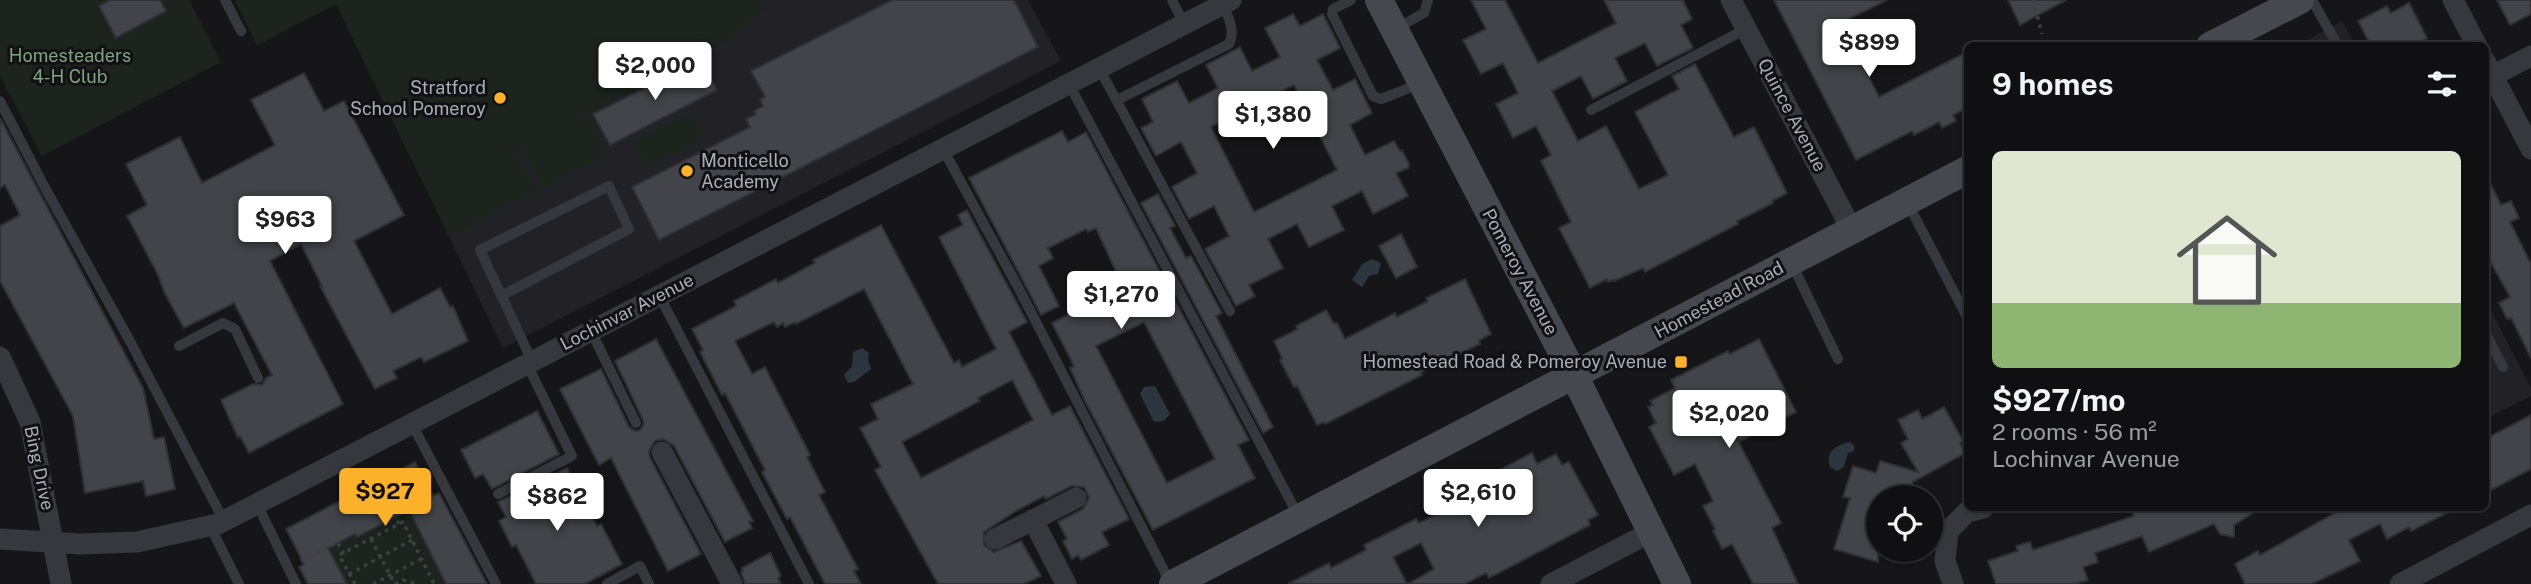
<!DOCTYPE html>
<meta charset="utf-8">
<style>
body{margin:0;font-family:"Public Sans",sans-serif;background:#19191c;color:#f1f3f6;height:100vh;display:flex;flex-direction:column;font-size:26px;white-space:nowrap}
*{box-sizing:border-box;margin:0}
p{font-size:23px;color:#9c9da0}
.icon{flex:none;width:38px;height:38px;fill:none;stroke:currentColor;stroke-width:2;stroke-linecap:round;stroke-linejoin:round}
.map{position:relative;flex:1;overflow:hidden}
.sheet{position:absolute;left:1964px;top:42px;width:525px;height:469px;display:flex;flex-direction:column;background:#101013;border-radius:10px;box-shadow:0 2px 5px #0004,0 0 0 2px #303033}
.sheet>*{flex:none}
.controls{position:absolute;left:1866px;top:485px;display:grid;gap:14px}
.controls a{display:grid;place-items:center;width:77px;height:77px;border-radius:50%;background:#101013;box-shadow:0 2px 5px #0004,0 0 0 2px #303033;font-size:35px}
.price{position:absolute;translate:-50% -60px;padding:0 16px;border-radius:7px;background:#fff;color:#222;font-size:23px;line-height:46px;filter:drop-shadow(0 2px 4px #0008)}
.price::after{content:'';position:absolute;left:50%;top:42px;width:21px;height:16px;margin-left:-10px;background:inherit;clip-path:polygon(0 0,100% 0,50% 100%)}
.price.active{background:#fcb12b;color:#111}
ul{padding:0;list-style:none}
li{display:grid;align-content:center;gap:14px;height:371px;padding:0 28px}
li+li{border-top:2px solid #303033}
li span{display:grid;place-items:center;height:217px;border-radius:10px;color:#555}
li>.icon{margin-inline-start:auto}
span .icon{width:126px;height:126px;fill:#fffc;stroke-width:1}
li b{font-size:30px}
h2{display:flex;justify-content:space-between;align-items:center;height:84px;padding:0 28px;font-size:30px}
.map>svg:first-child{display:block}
.built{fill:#222226}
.green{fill:#1c241d}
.water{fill:#2c363e}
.building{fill:#424449;stroke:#303035;stroke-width:2;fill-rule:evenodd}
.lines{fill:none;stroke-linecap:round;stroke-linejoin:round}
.path{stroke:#3d4045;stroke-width:3.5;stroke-dasharray:3.5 5;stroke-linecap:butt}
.lane{stroke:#37383e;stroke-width:10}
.street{stroke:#37383e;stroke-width:21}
.secondary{stroke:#45484e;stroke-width:28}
.poi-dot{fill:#fcb12b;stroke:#111114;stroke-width:2.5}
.labels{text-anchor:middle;stroke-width:6;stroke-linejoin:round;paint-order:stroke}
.park-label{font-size:18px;fill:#7ea57f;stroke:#111114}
.poi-label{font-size:18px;fill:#a8aeb9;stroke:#111114;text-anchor:end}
.street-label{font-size:18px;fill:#a8aeb9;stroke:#111114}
</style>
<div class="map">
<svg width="2531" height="584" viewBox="0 0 2531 584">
<rect width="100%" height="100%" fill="#161619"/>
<g class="built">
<path d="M235,0H1028L1061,61L503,348L336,4L257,45Z"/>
<path d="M2342,21L2355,45L2296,46Z"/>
<path d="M2485,299L2531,388V396L2485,419Z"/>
</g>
<g class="green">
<path d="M0,0H189L221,62L42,156L0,76Z"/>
<path d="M235,0H762L768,9L755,17L733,38L516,150L536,191L449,236L336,4L257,45Z"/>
<path d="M693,112L706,138L646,168L633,142Z"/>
<path d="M589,115L609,155L542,189L522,149Z"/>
<path d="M406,506L447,584H345L326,548Z"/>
</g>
<g class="water">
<path d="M1372,259L1381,263L1378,274L1369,276L1362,287L1352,280L1362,264Z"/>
<path d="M862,348L869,353L868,360L871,369L854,382L848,383L844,375L852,366L853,352Z"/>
<path d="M1155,386L1170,414L1164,421L1154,422L1140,394L1144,387Z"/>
<path d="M1850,442L1854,446V451L1848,453L1844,467L1837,471L1830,467C1825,451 1836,445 1850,442Z"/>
</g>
<g class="building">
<path d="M110,0H160L166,11L116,38L99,6Z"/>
<path d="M892,0H1014L1038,47L659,240L632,187L750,127L746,119L756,114L754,111L763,106L760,99L765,97L751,71Z"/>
<path d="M1471,0H1505L1538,63L1616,23L1604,0H1683L1692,19L1681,25L1693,48L1657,66L1645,43L1615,58L1627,81L1593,99L1581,76L1552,91L1578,141L1606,126L1639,189L1668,175L1635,112L1679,89L1672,76L1695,64L1734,137L1754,127L1787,193L1772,201L1773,203L1737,221L1738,224L1645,272L1643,268L1614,281L1613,280L1608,282L1607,279L1590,288L1559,228L1571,222L1541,161L1551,155L1536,126L1513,138L1496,104L1518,93L1503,63L1481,74L1463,40L1486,29Z"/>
<path d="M1774,0H1887L1841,23L1879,97L1967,52V108L1953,115L1956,121L1942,128L1939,122L1914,135L1912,131L1856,160Z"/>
<path d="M2008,0H2066L2020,25Z"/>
<path d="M2497,0H2531V14L2510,25Z"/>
<path d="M2409,3L2427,38L2413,46H2371L2358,21L2387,6L2391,13Z"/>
<path d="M1293,14L1300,26L1323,14L1340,48L1317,60L1333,90L1355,79L1372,113L1350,125L1365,155L1394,141L1400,151L1402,150L1409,164L1408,168L1396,173L1408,196L1373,214L1362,191L1332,206L1344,230L1309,247L1297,224L1268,239L1283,268L1249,285L1255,296L1236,306L1205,249L1229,236L1214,206L1189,219L1172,187L1197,173L1181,142L1156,156L1141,128L1153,122L1142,99L1177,81L1189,103L1218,88L1206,65L1240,47L1252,71L1280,57L1265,28ZM1294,85L1337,170L1254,212L1211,127Z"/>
<path d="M701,60L717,90L610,145L593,114Z"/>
<path d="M304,73L324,111L344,101L404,215L354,241L392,314L440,288L450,307L453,306L468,341L424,362L421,357L393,371L397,378L375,389L320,286H322L301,244L270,261L343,404L249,453L240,436L238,438L221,400L253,384L262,385L266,378L272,375L234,303L184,328L165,294L158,275L127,216L147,205L126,164L180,137L202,183L275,145L251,100Z"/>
<path d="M0,118L143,388L154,439L164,437L175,489L146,496L143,481L85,493L73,416L0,281V226L20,215L5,185L0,188Z"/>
<path d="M1062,131L1068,142L1086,132L1249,440L1238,445L1255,478L1153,530L1084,399L1070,368L1074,366L1052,323L1123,287L1096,228L1088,232L1086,229L1048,248L1053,258L1039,266L1059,306L1041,315L969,178ZM1144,322L1215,459L1167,483L1096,346Z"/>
<path d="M2485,173L2501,205L2511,201L2519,218L2510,222L2531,264V358L2511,318L2507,319L2499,303L2510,297L2485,252Z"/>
<path d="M1158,194L1175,226L1170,228L1186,258L1191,256L1222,313L1216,316L1273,427L1263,433L1141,203Z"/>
<path d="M967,210L1027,322L1009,332L1052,415L1070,406L1129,519L1102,532L1109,545L1081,560L1078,555L1072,559L1063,541L1067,539L1058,522L1083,509L1089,498L1084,487L1071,486L1046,499L1044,496L1016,511L984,532V545L994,552L1021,541L1041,576L1024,584H938L875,470L881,467L860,428L878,419L871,404L913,384L864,289L796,324L795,322L785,327L783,323L777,327L774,322L735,341L752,374L765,367L810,455L807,457L825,492L819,495L858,569L854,571L861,584H825L790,517L787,519L762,472L765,470L725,393L722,395L700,352L703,350L692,329L736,306L734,301L776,279L778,283L815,263L813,260L881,225L954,363L959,360L962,367L996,349L939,237L963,225L958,215ZM1012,380L1033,420L921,478L902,442L980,401L978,398Z"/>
<path d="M1401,234L1417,267L1396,278L1379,246Z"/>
<path d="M1465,279L1491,334L1479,340L1480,344L1421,372L1422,375L1325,424L1324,422L1317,425L1297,386L1294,387L1280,360L1282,358L1274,341L1298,329L1296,326L1326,310L1334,324L1337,323L1345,339L1395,313L1397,317L1428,301L1426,298Z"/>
<path d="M656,339L753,521L749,522L752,528L725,542L674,446L663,439L655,441L649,451L650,458L701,554L668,571L611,458L599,465L560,389L601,369L629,427L635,431L640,430L644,424L643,420L615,361Z"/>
<path d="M1759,339L1796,412L1741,441L1737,439L1781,523L1772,528L1798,584H1753L1732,544L1722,549L1713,531L1715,529L1703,506L1713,501L1695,464L1674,475L1649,427L1656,423L1648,407L1653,405L1650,401L1675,388L1671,380L1728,351L1730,354Z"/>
<path d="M1944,407L1963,441L1960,443L1965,453L1913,482L1910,493L1896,489L1893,497H1878V562L1834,549L1850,498L1843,497L1853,466L1876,473L1880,461L1918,472L1901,443L1908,439L1898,420L1918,410L1922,419Z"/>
<path d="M537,411L559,454L492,489L483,474L475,478L461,450Z"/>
<path d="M2531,415V469L2485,493V439Z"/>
<path d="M1532,453L1537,464L1556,454L1562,465L1569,462L1598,515L1588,520L1590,525L1489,578L1486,573L1465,584H1408L1434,569L1421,543L1393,557L1407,584H1288L1329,563L1331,568L1366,550L1364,545L1416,519L1419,523L1452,506L1448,497Z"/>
<path d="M415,462L433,496L439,493L487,584H446L409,510L357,537L355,534L328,548L347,584H308L299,567L304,564L286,529Z"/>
<path d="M567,468L597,526L601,524L622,564L585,584H536L516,545L512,547L499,521L506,517L498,502Z"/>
<path d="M2130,508H2261L2234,525V537L2220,534L2214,524L2149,552L2142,536L2095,553L2098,562L2083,567L2088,580L2075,584H1996L1988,561L2018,551L2016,546L2030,542L2033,550L2134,516Z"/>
<path d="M2344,508H2457L2411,531L2409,527L2387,539L2380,524L2349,540L2360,561L2312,584H2245L2235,564L2258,551L2260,555Z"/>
<path d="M770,553L781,576L778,578L781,584H745L741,572L743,571L742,568Z"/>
</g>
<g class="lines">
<g class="path">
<path d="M2033,0L2042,34"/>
<path d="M399,524L393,512L431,492"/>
<path d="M371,539L395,584L403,580L416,584"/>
<path d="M301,561L337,542L344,553"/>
<path d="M349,574L412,540"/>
<path d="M355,584L339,555L403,522L434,584"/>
<path d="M373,584L421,559"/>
</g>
<g class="lane">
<path d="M225,0L241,31"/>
<path d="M1172,0L1184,24"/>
<path d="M1351,0L1333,9L1332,14L1373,96L1381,99L1422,83"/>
<path d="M2312,0L2338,46"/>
<path d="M1397,28L1424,13L1428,0"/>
<path d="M1099,68L1230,311"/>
<path d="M1069,84L1299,517"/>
<path d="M1117,100L1229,44C1236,31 1228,17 1223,4"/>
<path d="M0,101L44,186L131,343L224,521"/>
<path d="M1591,110L1746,29"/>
<path d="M943,149L1018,287L1171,584"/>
<path d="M1907,202L1967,317"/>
<path d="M1792,264L1838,359"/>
<path d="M659,295L809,584"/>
<path d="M501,296L629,229L609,186L480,250L532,361"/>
<path d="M591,331L636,423"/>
<path d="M2485,332L2503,367"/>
<path d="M179,346L223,323L235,329L258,378"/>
<path d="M412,424L496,584"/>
<path d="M498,494L572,456L527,364"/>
<path d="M257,504L296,584"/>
<path d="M210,526L239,584"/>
<path d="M607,584L640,566L649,584"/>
</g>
<g class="street">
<path d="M1731,0L1852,230"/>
<path d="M2453,0L2477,46"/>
<path d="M2485,61L2531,149"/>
<path d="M2492,76L2531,56"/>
<path d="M0,357L30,422L61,584"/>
<path d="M662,452L732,584"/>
<path d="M1033,520L1076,498"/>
<path d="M0,539L80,544L137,542L218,524L1231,0"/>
<path d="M995,539L1033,520L1066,584"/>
<path d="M1551,584L1653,531"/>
<path d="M1953,584L1945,561L1948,531L1967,512L1983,508"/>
<path d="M2400,584L2531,515"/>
</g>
<g class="secondary">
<path d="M1379,0L1574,375L1677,584"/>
<path d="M2210,46L2300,0"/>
<path d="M1173,584L1967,170"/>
</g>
</g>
<g class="poi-dot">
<circle cx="500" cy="98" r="7"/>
<circle cx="687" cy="171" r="7"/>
<rect x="1674" y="355" width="14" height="14" rx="3.5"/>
</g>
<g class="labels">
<g class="park-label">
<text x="70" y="62">Homesteaders<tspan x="70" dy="21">4-H Club</tspan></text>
</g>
<g class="poi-label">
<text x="486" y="94">Stratford<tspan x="486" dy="21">School Pomeroy</tspan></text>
<text x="701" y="167" text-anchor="start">Monticello<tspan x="701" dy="21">Academy</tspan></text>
<text x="1667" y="368">Homestead Road &amp; Pomeroy Avenue</text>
</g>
<g class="street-label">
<text transform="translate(1792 115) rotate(62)" y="6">Quince Avenue</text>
<text transform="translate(1520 272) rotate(62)" y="6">Pomeroy Avenue</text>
<text transform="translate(1719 300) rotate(-28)" y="6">Homestead Road</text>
<text transform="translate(627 312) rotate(-27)" y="6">Lochinvar Avenue</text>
<text transform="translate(39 468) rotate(78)" y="6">Bing Drive</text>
</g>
</g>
</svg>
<div class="controls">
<a><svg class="icon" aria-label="locate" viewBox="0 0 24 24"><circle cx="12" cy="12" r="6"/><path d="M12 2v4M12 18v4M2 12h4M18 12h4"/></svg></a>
</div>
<b class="price" style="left:1869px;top:79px">$899</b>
<b class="price" style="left:655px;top:102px">$2,000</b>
<b class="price" style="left:1273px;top:151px">$1,380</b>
<b class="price" style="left:285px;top:256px">$963</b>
<b class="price" style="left:1121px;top:331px">$1,270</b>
<b class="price" style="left:1729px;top:450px">$2,020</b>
<b class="price active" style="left:385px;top:528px">$927</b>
<b class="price" style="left:1478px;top:529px">$2,610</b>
<b class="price" style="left:557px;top:533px">$862</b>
<section class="sheet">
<h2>9 homes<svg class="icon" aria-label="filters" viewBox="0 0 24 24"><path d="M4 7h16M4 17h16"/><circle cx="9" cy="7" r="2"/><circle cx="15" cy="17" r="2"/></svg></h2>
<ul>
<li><span style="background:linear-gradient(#dfe7d0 70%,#8fb573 0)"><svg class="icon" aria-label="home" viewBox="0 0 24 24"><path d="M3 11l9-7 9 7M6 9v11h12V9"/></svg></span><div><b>$927/mo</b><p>2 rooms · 56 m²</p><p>Lochinvar Avenue</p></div></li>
</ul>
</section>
</div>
